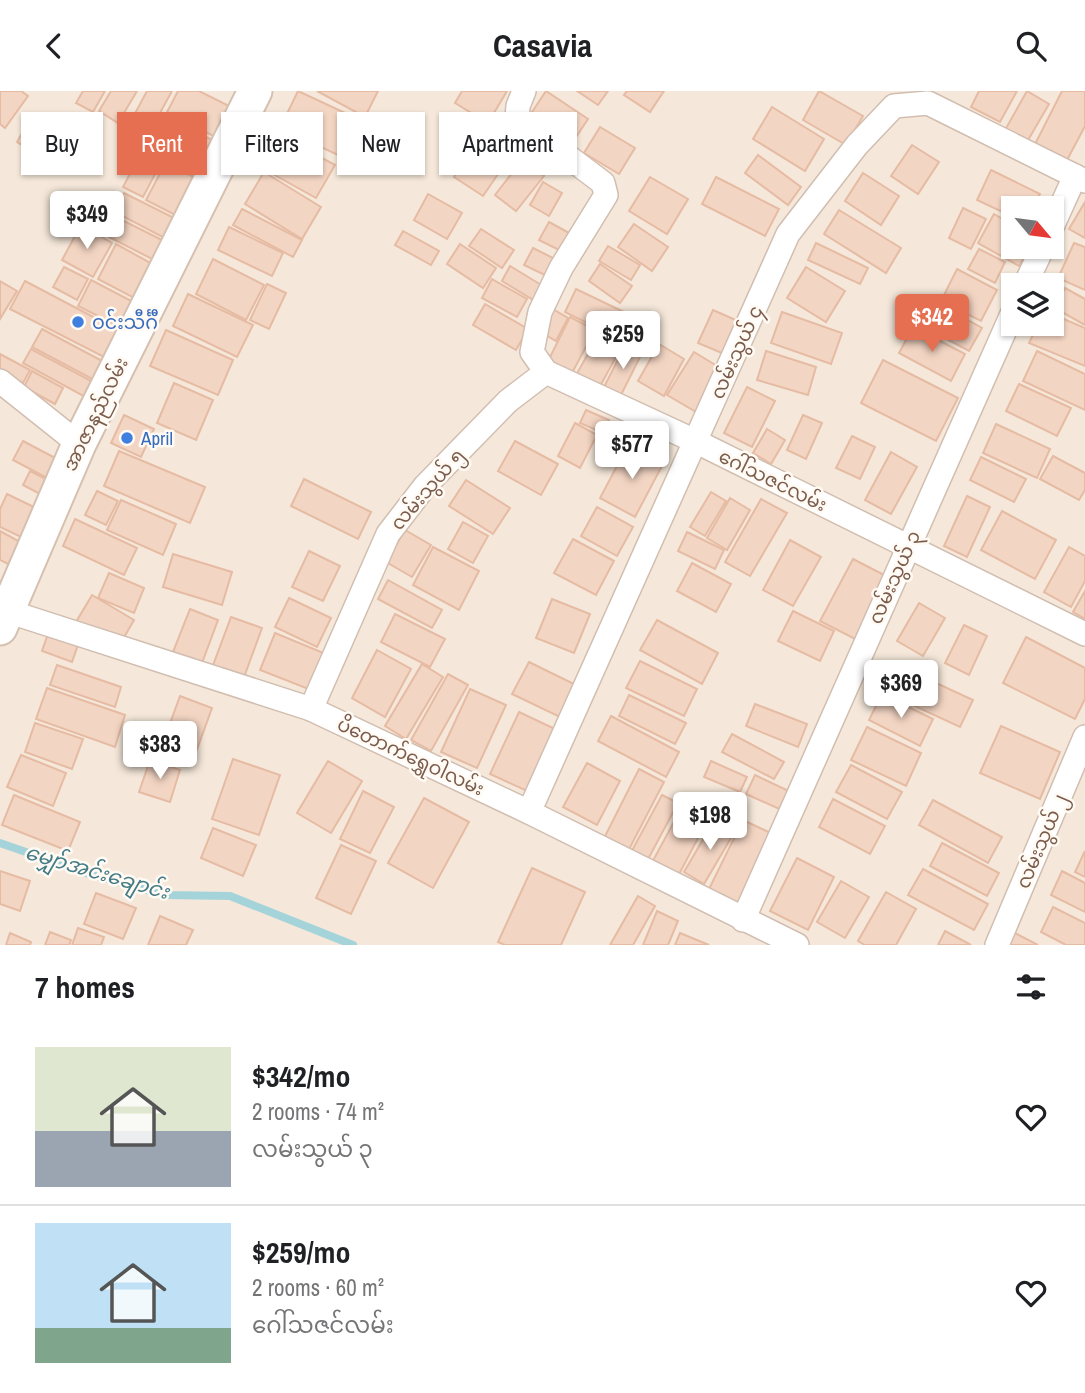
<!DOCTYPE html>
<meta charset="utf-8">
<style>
body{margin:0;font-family:"Archivo Narrow","Noto Sans Myanmar",sans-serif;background:#f6f6f6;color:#202124;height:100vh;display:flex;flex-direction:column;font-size:26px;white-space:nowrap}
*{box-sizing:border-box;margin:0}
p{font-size:23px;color:#757577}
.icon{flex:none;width:38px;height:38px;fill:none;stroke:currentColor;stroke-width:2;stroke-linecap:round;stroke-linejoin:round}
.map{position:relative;height:854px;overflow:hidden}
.drawer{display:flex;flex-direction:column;background:#fff;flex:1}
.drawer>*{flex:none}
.banner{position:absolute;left:21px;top:21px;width:700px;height:63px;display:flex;gap:14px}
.needle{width:46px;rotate:119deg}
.buttons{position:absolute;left:1001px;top:105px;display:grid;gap:14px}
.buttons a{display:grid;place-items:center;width:63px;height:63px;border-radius:0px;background:#fff;box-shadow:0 2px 5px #0004;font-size:35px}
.price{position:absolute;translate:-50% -60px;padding:0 16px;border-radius:7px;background:#fff;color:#222;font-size:23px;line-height:46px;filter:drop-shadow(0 2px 4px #0008)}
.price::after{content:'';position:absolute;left:50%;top:42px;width:21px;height:16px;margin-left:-10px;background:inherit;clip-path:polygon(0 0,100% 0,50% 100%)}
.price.on{background:#e76f51;color:#fff}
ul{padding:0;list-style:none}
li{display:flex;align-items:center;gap:21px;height:175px;padding:0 35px}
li+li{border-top:2px solid #e0e0e0}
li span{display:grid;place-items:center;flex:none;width:196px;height:140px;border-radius:0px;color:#555}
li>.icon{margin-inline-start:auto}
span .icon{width:84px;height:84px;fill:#fffc;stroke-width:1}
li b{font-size:30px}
h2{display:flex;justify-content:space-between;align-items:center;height:84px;padding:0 35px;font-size:30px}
.pill{padding:0 24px;border-radius:0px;background:#fff;box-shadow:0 2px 5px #0004;font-size:24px;line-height:63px}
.pill.on{background:#e76f51;color:#fff}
header{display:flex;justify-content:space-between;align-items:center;height:91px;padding:0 35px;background:#fff;font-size:32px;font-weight:700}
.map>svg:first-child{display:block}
.residential{fill:#f5e8da;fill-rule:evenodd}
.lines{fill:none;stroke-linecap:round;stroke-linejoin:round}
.stream{stroke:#a5d3da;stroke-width:8}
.building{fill:#f3d5c3;stroke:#e6bba3;stroke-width:2}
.minor-casing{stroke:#d1beb0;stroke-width:26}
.secondary-casing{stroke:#d6c0b0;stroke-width:37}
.minor{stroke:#fff;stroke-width:23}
.secondary{stroke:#fff;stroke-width:33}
.shop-dot{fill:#3f7fe0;stroke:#fffaf3;stroke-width:2.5}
.labels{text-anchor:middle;stroke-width:5;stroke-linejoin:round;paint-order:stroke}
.shop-label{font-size:19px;fill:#366cbe;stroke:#fffaf3;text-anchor:start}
.street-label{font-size:19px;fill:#7a5c4d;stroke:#fffaf3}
.water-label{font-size:21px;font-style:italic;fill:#437c86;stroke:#fffaf3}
</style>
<header><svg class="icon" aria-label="back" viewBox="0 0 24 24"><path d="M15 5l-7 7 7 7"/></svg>Casavia<svg class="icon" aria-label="search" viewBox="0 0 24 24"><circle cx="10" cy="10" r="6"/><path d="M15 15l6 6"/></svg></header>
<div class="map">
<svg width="1085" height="854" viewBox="0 0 1085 854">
<rect width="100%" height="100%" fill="#fdf6ec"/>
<path class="residential" d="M0,0H1085V854H0ZM1013,117H1052V156H1013ZM1013,194H1052V233H1013Z"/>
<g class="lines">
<path class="stream" d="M0,752L92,784L164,804L230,805L353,854"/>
</g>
<g class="building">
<path d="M0,0H21L28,5L5,37L0,33Z"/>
<path d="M83,0H105L93,21L76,12Z"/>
<path d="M111,0H137L118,32L99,20Z"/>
<path d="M147,0H172L143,53L124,43Z"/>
<path d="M178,0H199L241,21L225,51L167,21Z"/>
<path d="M298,0L371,34L353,71L280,37Z"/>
<path d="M317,0H378L365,26Z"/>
<path d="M462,0H507L488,32L455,12Z"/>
<path d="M546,0L588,28L568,58L526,30Z"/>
<path d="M577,0H608L598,14Z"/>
<path d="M627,0H664L650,21L624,4Z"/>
<path d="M819,0L863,25L846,54L803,29Z"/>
<path d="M979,0H1017L1000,31L971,16Z"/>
<path d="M1027,0L1049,13L1027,51L1005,39Z"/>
<path d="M1062,0H1085V35L1065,73L1033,57Z"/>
<path d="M772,16L824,48L805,80L753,48Z"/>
<path d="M165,25L222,54L205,85L148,56Z"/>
<path d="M30,28L53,41L40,64L17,51Z"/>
<path d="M600,36L635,57L619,83L584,62Z"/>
<path d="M487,38L516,57L483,105L454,86Z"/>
<path d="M281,45L335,74L316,107L264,78Z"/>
<path d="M912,54L939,71L918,103L891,85Z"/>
<path d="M142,59L162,70L143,106L123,96Z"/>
<path d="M758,64L801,96L788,114L745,82Z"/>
<path d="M523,68L544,85L516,120L495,104Z"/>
<path d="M166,71L206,93L187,130L146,109Z"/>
<path d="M991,79L1040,103L1033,117H1013V126L977,109Z"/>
<path d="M264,81L321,116L302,148L245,113Z"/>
<path d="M863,82L899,105L881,134L845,110Z"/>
<path d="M650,86L688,108L667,143L629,120Z"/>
<path d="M716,86L779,118L765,145L702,113Z"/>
<path d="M543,91L562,102L549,125L530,114Z"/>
<path d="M124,102L182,131L172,151L115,121Z"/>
<path d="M428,103L462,122L447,148L414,129Z"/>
<path d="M1085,111V147L1069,138Z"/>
<path d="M94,113L114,123L104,143L84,132Z"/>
<path d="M963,117L986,128L971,158L949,147Z"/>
<path d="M242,118L302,149L293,166L233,134Z"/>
<path d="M839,119L901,157L886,182L824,143Z"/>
<path d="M994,123L1013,134V156H1030L1019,175L978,152Z"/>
<path d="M118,127L170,153L160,172L109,146Z"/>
<path d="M549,131L571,143L561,160L539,149Z"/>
<path d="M634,133L668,156L652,180L618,156Z"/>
<path d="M81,134L112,152L93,186L62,169Z"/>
<path d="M229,136L283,162L272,185L218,159Z"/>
<path d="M481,138L514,159L502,177L469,155Z"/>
<path d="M403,140L439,160L431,174L395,154Z"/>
<path d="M816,152L868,177L860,193L808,169Z"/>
<path d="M1074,152L1085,156V199L1058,187Z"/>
<path d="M116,153L156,175L138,209L98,188Z"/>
<path d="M460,153L496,177L483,197L447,173Z"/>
<path d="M608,155L640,174L631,189L599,170Z"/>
<path d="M533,157L559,170L551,187L524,174Z"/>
<path d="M979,158L1005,171L995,192L968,178Z"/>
<path d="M213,168L264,194L246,229L196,203Z"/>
<path d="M600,173L632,195L620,212L589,190Z"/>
<path d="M510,175L543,195L535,210L502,190Z"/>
<path d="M64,176L88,188L77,209L53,196Z"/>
<path d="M806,176L845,200L826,231L787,207Z"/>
<path d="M957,178L997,199L981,230L941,210Z"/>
<path d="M492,188L527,208L517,226L482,207Z"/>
<path d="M91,189L139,214L126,239L78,215Z"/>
<path d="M0,190L17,200L0,228Z"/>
<path d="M25,190L118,239L104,266L10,218Z"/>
<path d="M267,193L286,202L269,238L250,229Z"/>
<path d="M1065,197L1085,208V234L1055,217Z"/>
<path d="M576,198L624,221L613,245L565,221Z"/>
<path d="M188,203L253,234L237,266L173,235Z"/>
<path d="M926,206L982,237L969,260L913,230Z"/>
<path d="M485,213L528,238L516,259L473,234Z"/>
<path d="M551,217L568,227L556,250L539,240Z"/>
<path d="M713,219L738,230L724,263L698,252Z"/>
<path d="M782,221L842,242L831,273L771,252Z"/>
<path d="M1052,223L1085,237V275L1029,252L1038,233H1052Z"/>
<path d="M570,226L595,239L572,282L548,270Z"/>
<path d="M913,236L965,263L951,290L899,262Z"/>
<path d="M42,238L106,272L96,290L32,256Z"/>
<path d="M166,239L233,269L218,304L150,275Z"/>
<path d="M599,243L622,255L598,299L575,286Z"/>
<path d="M659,253L684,268L664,305L638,290Z"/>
<path d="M625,255L641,264L621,304L604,296Z"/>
<path d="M31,258L95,292L87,307L23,272Z"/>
<path d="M766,260L816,276L808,304L757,289Z"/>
<path d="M1037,260L1085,283V319L1023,290Z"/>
<path d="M694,261L722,278L696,321L667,304Z"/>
<path d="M0,263L30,279L23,292L0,279Z"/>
<path d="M883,269L958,307L936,350L861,312Z"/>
<path d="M32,280L63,297L55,313L24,296Z"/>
<path d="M174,292L213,309L196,349L157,332Z"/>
<path d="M1019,293L1071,317L1057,345L1006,320Z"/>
<path d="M747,296L775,310L752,356L724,342Z"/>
<path d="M586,319L609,329L603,342L580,332Z"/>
<path d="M124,324L154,338L141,366L111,352Z"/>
<path d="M803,324L822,332L806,368L787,359Z"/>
<path d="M575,332L597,344L580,377L558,365Z"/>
<path d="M996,333L1050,358L1037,387L983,362Z"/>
<path d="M767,338L785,349L771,373L753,362Z"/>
<path d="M852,345L875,356L860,388L836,377Z"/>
<path d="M23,350L59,369L49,388L13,369Z"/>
<path d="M515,350L558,373L541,404L498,380Z"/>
<path d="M628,354L663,373L635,426L600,407Z"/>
<path d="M119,360L205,396L190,432L104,395Z"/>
<path d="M891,361L917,376L891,423L865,409Z"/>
<path d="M1053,365L1085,382V399L1079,409L1040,388Z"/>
<path d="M981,366L1026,388L1014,411L970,389Z"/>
<path d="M30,380L48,389L40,403L23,394Z"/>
<path d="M304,388L371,421L358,448L291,415Z"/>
<path d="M466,389L510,417L493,443L449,415Z"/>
<path d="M97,400L118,410L106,434L85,424Z"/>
<path d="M711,401L726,410L705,445L690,436Z"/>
<path d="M7,403L36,417L21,446L0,436V418Z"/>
<path d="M967,405L990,416L967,466L944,455Z"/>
<path d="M730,407L750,419L727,459L707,447Z"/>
<path d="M761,408L787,422L750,485L725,471Z"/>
<path d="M121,409L176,433L163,464L107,439Z"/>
<path d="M597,416L633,436L617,465L581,445Z"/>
<path d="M1002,420L1056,449L1035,488L981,459Z"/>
<path d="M75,428L137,457L124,484L63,455Z"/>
<path d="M463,431L488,445L473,472L448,458Z"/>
<path d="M405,439L431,454L412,486L386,471Z"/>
<path d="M0,440L20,451L8,473L0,469Z"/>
<path d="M687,441L724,459L715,478L678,460Z"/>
<path d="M573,448L614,470L596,504L554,482Z"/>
<path d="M790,449L821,466L793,515L763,499Z"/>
<path d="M433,456L479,480L459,519L413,494Z"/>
<path d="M1069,456L1085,465V490L1071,516L1044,501Z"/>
<path d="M309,460L340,475L323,510L292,496Z"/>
<path d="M173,463L232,481L222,514L163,496Z"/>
<path d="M853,468L890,487L857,549L820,530Z"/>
<path d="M692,472L731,493L716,521L677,500Z"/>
<path d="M109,482L144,497L134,522L98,507Z"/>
<path d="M388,489L442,519L432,537L378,508Z"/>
<path d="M1085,500V528L1073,521Z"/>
<path d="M92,504L134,529L119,555L76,531Z"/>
<path d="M289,507L331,527L317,556L275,536Z"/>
<path d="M552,508L590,523L574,562L536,547Z"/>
<path d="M919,512L945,527L923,565L897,550Z"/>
<path d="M190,518L218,529L202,572L173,561Z"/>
<path d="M793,520L834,540L820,570L778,550Z"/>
<path d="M395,523L445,548L430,576L381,551Z"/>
<path d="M231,526L262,537L243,589L212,577Z"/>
<path d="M657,529L718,562L702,593L640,559Z"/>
<path d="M964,534L987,545L969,584L945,572Z"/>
<path d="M50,537L80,548L72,571L42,560Z"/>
<path d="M275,542L326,563L311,599L260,579Z"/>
<path d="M1026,546L1085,577V608L1075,628L1003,592Z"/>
<path d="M377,559L411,578L385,626L352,607Z"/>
<path d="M640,570L697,598L684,625L626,597Z"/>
<path d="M529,571L578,595L562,627L512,603Z"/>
<path d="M422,573L443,586L406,648L385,635Z"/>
<path d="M57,574L121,596L115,616L50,594Z"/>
<path d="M908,579L973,609L960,636L895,606Z"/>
<path d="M448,583L468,594L431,660L411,649Z"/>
<path d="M47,597L125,624L115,656L36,628Z"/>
<path d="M470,598L506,614L477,677L441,661Z"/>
<path d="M882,603L933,628L920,655L869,629Z"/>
<path d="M629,604L686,632L675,653L619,625Z"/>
<path d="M180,605L212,617L192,672L160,660Z"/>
<path d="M755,613L807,633L798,656L746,635Z"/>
<path d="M519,621L555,638L527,700L490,683Z"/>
<path d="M611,625L679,661L666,686L598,650Z"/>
<path d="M35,632L83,648L72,678L25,661Z"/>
<path d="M1001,635L1060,661L1040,708L980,682Z"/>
<path d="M867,636L921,662L906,695L851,669Z"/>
<path d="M732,643L784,671L774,688L722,661Z"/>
<path d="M21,664L66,682L53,715L7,696Z"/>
<path d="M233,668L280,684L259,744L212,728Z"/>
<path d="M150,669L180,679L170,711L139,701Z"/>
<path d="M328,670L362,690L331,742L297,722Z"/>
<path d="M711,670L747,686L740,701L704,686Z"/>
<path d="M587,672L620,690L597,734L563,716Z"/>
<path d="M851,674L902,701L887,728L836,701Z"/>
<path d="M639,678L664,691L624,768L600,755Z"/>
<path d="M755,684L795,703L786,721L746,703Z"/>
<path d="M363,700L394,716L370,762L340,748Z"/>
<path d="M14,704L80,731L68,760L2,734Z"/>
<path d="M662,704L678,712L645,774L629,765Z"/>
<path d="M424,707L469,731L433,797L388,772Z"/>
<path d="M833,708L885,735L870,763L819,736Z"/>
<path d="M933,709L1002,746L988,772L919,734Z"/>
<path d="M683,714L708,728L675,791L649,777Z"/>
<path d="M715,728L735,740L704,793L684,781Z"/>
<path d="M743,729L775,744L740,814L709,798Z"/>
<path d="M213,737L256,754L243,785L201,767Z"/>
<path d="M942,752L999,782L987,805L930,775Z"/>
<path d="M341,754L376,770L351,823L316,807Z"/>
<path d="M1085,760V786L1075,781Z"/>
<path d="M797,767L834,786L808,839L770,820Z"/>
<path d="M532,777L585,801L561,854H505L498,851Z"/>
<path d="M923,778L988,813L974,839L908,804Z"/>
<path d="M0,780L30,790L20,820L0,813Z"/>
<path d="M1062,780L1085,792V821L1051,804Z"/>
<path d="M841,790L869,806L845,847L817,831Z"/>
<path d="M886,801L916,818L896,854H865L858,850Z"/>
<path d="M96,802L136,817L123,848L84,833Z"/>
<path d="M638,805L655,815L633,854H610Z"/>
<path d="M1053,816L1085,832V854H1066L1041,841Z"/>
<path d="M657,820L678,830L668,854H643Z"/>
<path d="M160,825L193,839L186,854H148Z"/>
<path d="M78,837L104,846L101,854H72Z"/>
<path d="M945,840L971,854H938Z"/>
<path d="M1011,840L1038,854H1004Z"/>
<path d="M50,841L71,849L69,854H45Z"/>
<path d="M10,842L31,851L30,854H6Z"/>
<path d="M680,842L709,854H675Z"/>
</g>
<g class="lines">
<defs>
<g id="minor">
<path d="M524,0L518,15L517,27L603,92L606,104L561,177L540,221L532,261L546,281L697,351L1085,543"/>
<path d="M1052,136L1075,85"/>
<path d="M1025,194L1043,156"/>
<path d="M0,290L79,353"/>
<path d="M7,520L311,618L529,721L797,854"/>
<path d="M311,618L388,443L425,395L508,310L546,281"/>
<path d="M529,721L788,143L857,54L894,15L928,12L1085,90"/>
<path d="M743,829L1013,221"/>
<path d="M997,854L1085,646"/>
</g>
<path id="secondary" d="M0,537L79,353L255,0"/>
</defs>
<use href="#minor" class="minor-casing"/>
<use href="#secondary" class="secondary-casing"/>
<use href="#minor" class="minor"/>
<use href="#secondary" class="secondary"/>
</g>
<g class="shop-dot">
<circle cx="78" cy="231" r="7"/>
<circle cx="127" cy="347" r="7"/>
</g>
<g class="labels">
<g class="shop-label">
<text x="92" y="238">ဝင်းသီင်္ဂီ</text>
<text x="141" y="354">April</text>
</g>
<g class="street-label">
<text transform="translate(736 261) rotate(-66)" y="7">လမ်းသွယ် ၄</text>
<text transform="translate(95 323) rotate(-64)" y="7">အာဇာနည်လမ်း</text>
<text transform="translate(773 389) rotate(26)" y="7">ဂေါ်သဇင်လမ်း</text>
<text transform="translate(427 398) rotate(-49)" y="7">လမ်းသွယ် ၅</text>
<text transform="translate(894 486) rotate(-66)" y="7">လမ်းသွယ် ၃</text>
<text transform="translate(411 665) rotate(25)" y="7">ပိတောက်ရွှေဝါလမ်း</text>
<text transform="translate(1041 750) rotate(-67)" y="7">လမ်းသွယ် ၂</text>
</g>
<g class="water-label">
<text transform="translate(97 781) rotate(16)" y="7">မျှော်အင်းချောင်း</text>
</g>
</g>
</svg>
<div class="buttons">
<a><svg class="needle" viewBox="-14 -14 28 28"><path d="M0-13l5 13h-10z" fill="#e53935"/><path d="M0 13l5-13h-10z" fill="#757577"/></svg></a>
<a><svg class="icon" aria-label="layers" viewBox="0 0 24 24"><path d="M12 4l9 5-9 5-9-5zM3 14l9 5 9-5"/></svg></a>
</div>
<b class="price" style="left:87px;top:160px">$349</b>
<b class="price on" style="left:932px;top:263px">$342</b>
<b class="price" style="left:623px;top:280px">$259</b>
<b class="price" style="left:632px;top:390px">$577</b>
<b class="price" style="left:901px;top:629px">$369</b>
<b class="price" style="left:160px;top:690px">$383</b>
<b class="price" style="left:710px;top:761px">$198</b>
<div class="banner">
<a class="pill">Buy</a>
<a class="pill on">Rent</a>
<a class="pill">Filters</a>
<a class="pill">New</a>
<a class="pill">Apartment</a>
</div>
</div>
<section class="drawer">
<h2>7 homes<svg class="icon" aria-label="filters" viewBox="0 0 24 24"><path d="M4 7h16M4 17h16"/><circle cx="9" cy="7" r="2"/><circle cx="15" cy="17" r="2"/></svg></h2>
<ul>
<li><span style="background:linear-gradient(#dfe7d0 60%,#9aa5b1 0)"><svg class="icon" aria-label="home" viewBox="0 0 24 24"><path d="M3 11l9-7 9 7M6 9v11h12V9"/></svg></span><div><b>$342/mo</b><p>2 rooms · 74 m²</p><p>လမ်းသွယ် ၃</p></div><svg class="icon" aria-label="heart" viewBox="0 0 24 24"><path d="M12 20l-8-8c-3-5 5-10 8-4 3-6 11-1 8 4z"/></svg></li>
<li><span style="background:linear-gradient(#bfe0f5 75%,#7fa58c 0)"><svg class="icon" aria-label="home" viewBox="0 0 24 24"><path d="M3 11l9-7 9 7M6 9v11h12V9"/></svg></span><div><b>$259/mo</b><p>2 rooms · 60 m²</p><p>ဂေါ်သဇင်လမ်း</p></div><svg class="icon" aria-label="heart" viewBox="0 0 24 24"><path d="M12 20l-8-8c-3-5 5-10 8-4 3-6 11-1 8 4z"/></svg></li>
</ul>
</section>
